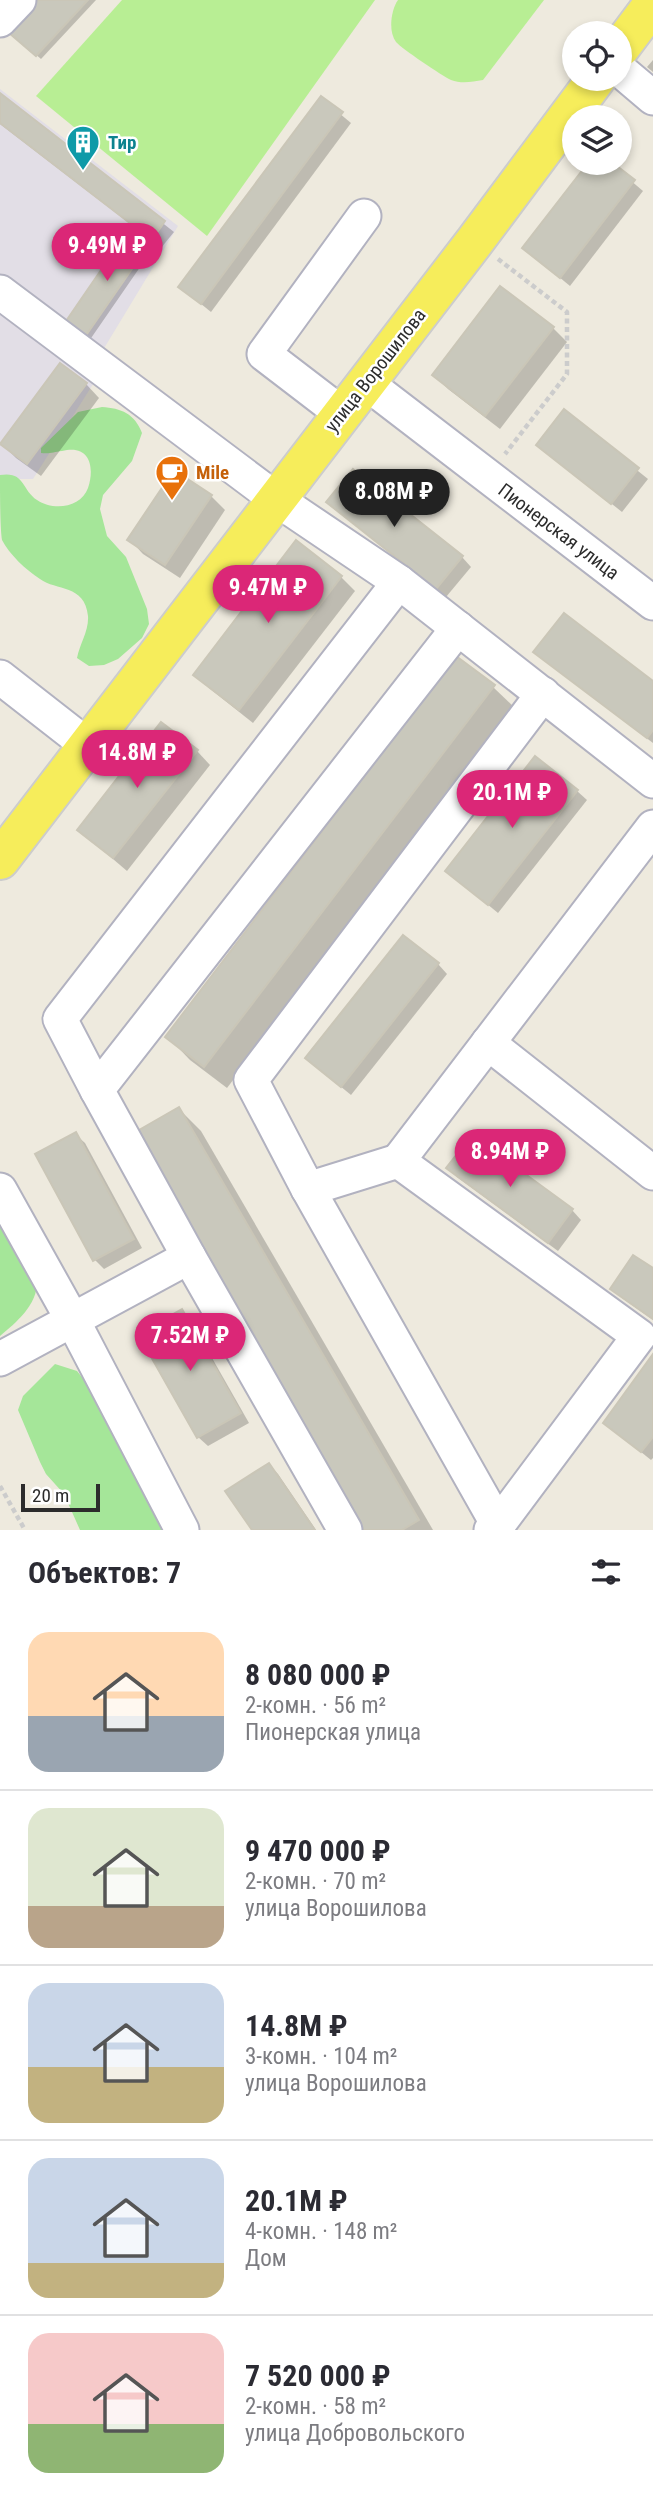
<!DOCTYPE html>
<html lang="ru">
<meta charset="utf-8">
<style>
body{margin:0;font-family:"Roboto Condensed",sans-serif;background:#f2f2f3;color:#2b2b33;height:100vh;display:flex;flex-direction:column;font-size:26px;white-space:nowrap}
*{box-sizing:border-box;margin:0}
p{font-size:23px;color:#7c7c81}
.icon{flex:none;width:38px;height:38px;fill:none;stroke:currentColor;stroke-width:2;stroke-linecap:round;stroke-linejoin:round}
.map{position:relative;height:1530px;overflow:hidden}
.side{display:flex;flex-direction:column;background:#fff;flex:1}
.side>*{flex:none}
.tools{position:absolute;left:562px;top:21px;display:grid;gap:14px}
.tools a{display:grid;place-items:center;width:70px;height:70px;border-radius:50%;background:#fff;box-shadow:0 4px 10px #0003;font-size:35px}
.scale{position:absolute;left:21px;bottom:18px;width:79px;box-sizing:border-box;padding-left:7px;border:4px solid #2c2c2c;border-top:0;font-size:19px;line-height:24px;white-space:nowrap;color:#2c2c2c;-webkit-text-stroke:5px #fff;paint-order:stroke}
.price{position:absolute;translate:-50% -60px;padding:0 16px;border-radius:24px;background:#db2777;color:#fff;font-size:23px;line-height:46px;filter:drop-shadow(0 2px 4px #0008)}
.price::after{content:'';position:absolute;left:50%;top:42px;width:21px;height:16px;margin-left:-10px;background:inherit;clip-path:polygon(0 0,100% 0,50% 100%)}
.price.on{background:#222;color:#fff}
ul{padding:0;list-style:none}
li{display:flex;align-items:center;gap:21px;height:175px;padding:0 28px}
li+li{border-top:2px solid #e1e1e2}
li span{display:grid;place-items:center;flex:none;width:196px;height:140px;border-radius:21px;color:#555}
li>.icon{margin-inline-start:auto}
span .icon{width:84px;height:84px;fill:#fffc;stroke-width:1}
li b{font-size:30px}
h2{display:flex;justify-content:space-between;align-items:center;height:84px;padding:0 28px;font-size:30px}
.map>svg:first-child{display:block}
.industrial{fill:#e2dee6}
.green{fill:#a5e699}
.pitch{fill:#b8ee94}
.shadow{fill:#0003}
.building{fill:#c9c8bc;stroke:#cac6b7;stroke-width:2}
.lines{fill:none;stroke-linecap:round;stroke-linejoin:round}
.minor-casing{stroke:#b2b2c0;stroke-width:37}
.major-casing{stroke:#ccc;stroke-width:42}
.path{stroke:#ccc;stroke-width:4.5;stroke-dasharray:5 3.5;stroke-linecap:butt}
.minor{stroke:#fff;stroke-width:33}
.major{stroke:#f6ed5b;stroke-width:38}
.labels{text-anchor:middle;stroke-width:5;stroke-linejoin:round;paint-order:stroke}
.culture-label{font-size:19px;font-weight:bold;fill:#0d838f;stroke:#fff;text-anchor:start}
.street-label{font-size:19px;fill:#2c2c2c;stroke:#fff}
.food-label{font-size:19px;font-weight:bold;fill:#c56008;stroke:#fff;text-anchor:start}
</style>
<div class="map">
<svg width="653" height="1530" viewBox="0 0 653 1530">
<rect width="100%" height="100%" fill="#eeeade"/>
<path class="industrial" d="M0,89L178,226L103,350L95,381L33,479H0Z"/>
<g class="green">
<path d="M102,407C121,408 135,414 142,433L132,461L103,495L100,509L107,536L126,557L147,609L149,624L142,638L118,659L104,665L89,666L77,658C80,643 89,631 88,616C85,584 56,591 40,579C26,570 9,554 2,540C0,528 0,490 0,475C25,471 21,489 37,500C53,511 81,508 88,488C95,467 90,444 62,451C53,452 51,454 41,453V448L78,412Z"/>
<path d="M0,1216L37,1281C38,1304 17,1322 0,1336Z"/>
<path d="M55,1364L77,1371L96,1395L174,1530H80L64,1494L46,1474L40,1462L18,1410L23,1396Z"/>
</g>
<g class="pitch">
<path d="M122,0H375L207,236L36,96Z"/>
<path d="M398,0H544L483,80C472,82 461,84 451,80C442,76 401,48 396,42C388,31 391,10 398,0Z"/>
</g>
<g class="shadow">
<path d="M40,0H96L41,59L11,33Z"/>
<path d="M653,60V72L647,67Z"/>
<path d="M0,95L174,232L161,248L156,244L87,344L68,331L133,226L0,124Z"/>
<path d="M321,98L351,123L211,312L180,287Z"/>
<path d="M590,163H610L643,191L570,286L524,248Z"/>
<path d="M553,328L567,342L500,429L448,389L434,375Z"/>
<path d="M86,384L99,398L41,476L16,458L2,444Z"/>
<path d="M564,412L648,479L622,512L538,445Z"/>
<path d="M175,472L211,496L225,510L180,578L143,554L130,540Z"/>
<path d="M338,511L462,557L471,567L446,597Z"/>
<path d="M296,542L341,577L355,591L253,723L209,688L195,675Z"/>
<path d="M535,652L653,683V743L545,661Z"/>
<path d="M493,687L516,709L227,1088L190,1060L168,1037Z"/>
<path d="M197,751L210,765L127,871L79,830Z"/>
<path d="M577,791L587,800L498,913L447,871Z"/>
<path d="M438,964L447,974L351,1095L317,1067Z"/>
<path d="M179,1109L201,1131L433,1530H365Z"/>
<path d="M75,1134L85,1143L142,1248L104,1269L95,1260Z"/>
<path d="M472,1137L572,1210L581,1220L558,1251L457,1177L448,1168Z"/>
<path d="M653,1270V1320L622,1298L612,1289Z"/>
<path d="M182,1311L191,1321L249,1423L208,1446L198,1437Z"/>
<path d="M653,1357V1458L651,1460L605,1423Z"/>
<path d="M269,1465L278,1474L316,1530H254Z"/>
</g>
<g class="building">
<path d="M37,0H88L36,56L9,33Z"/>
<path d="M0,93L165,221L152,240L0,123Z"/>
<path d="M321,96L343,112L201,304L178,287Z"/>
<path d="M588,163H613L635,180L560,278L522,248Z"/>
<path d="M132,225L152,240L82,341L62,327Z"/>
<path d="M500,286L554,327L485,416L432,375Z"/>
<path d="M60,363L87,383L27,464L0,444Z"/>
<path d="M564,409L639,468L611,504L536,445Z"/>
<path d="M353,469L463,556L436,589L326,502Z"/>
<path d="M174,470L212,495L165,565L127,540Z"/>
<path d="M296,540L342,576L239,710L193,675Z"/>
<path d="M564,613L653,681V730L647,738L533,652Z"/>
<path d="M456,656L495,685L204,1067L165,1037Z"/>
<path d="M161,722L198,750L113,858L77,830Z"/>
<path d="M535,756L578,790L488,905L445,871Z"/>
<path d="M403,935L439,963L341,1087L305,1058Z"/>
<path d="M179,1107L419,1520L402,1530H363L132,1134Z"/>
<path d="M76,1132L134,1239L93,1261L35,1154Z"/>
<path d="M472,1135L573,1209L548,1243L446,1168Z"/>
<path d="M633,1255L653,1268V1319L610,1289Z"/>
<path d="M182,1309L241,1413L197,1438L138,1334Z"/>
<path d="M653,1354V1437L641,1452L603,1423Z"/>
<path d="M269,1463L315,1530H252L225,1491Z"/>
</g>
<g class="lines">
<defs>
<g id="minor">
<path d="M0,20L19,0"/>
<path d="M620,70L653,98"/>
<path d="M0,292L276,499L399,582L653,781"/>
<path d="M365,382L653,603"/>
<path d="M341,413L264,354L364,216"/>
<path d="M0,677L87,745"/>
<path d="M488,1043L653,1173"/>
<path d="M97,1090L60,1019L399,582"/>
<path d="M308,1189L398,1161"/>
<path d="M0,1190L72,1319L182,1530"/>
<path d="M0,1359L189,1257"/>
<path d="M498,1525L308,1189L251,1080L543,694"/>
<path d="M345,1530L189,1257L97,1090L458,628"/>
<path d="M491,1530L498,1525L639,1336L398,1161L653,827"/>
</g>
<g id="major">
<path d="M620,48L653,4"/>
<path d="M0,860L475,241L596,79"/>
</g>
</defs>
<use href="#minor" class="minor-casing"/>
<use href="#major" class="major-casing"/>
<g class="path">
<path d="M498,259L567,312V374L505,454"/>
<path d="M0,1486L25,1530"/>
</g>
<use href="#minor" class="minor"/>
<use href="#major" class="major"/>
</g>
<defs>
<symbol id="building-pin" viewBox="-11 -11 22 30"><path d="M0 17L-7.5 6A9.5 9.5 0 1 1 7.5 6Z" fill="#0f9aa8" stroke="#fff"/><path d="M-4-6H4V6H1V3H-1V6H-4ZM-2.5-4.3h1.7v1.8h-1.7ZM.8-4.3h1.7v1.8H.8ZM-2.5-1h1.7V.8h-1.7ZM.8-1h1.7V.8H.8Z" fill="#fff"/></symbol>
<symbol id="cafe-pin" viewBox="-11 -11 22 30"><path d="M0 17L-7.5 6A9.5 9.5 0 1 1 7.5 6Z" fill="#e8710a" stroke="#fff"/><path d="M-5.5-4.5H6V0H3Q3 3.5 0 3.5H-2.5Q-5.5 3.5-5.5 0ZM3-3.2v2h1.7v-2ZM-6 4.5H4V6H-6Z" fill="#fff"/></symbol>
</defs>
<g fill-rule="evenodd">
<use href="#building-pin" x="64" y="123" width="38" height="52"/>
<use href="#cafe-pin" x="153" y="453" width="38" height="52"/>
</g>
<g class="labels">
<g class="culture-label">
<text x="108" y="149">Тир</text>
</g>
<g class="street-label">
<text transform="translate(375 370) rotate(-52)" y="7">улица Ворошилова</text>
<text transform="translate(559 531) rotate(37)" y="7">Пионерская улица</text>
</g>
<g class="food-label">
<text x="196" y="479">Mile</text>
</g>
</g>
</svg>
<div class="tools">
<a><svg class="icon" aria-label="locate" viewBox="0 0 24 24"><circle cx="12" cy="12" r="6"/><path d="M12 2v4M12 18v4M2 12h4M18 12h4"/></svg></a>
<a><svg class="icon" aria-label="layers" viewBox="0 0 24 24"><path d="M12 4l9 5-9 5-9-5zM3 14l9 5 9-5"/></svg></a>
</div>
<div class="scale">20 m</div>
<b class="price" style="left:107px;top:283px">9.49M ₽</b>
<b class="price on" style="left:394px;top:529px">8.08M ₽</b>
<b class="price" style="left:268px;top:625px">9.47M ₽</b>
<b class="price" style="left:137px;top:790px">14.8M ₽</b>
<b class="price" style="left:512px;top:830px">20.1M ₽</b>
<b class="price" style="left:510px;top:1189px">8.94M ₽</b>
<b class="price" style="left:190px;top:1373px">7.52M ₽</b>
</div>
<section class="side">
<h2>Объектов: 7<svg class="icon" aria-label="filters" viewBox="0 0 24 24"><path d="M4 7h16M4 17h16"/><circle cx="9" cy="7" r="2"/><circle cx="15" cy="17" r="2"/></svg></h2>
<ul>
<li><span style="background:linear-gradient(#ffd9b3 60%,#9aa5b1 0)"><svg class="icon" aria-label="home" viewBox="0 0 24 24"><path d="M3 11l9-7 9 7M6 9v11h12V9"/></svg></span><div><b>8 080 000 ₽</b><p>2-комн. · 56 m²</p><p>Пионерская улица</p></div></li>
<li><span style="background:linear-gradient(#dfe7d0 70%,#b9a48a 0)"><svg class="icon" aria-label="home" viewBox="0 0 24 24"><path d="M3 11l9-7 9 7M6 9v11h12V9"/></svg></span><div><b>9 470 000 ₽</b><p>2-комн. · 70 m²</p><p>улица Ворошилова</p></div></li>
<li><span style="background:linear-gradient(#c9d6e8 60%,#c2b280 0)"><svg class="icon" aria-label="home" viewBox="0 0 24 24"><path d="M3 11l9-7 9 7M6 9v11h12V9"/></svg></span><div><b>14.8M ₽</b><p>3-комн. · 104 m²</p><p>улица Ворошилова</p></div></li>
<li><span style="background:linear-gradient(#c9d6e8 75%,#c2b280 0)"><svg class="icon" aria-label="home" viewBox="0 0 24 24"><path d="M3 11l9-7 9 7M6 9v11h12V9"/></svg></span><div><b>20.1M ₽</b><p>4-комн. · 148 m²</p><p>Дом</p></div></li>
<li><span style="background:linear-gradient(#f6c9c9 65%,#8fb573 0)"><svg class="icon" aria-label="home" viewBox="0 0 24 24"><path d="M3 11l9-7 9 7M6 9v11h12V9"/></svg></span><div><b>7 520 000 ₽</b><p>2-комн. · 58 m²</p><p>улица Добровольского</p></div></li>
</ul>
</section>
